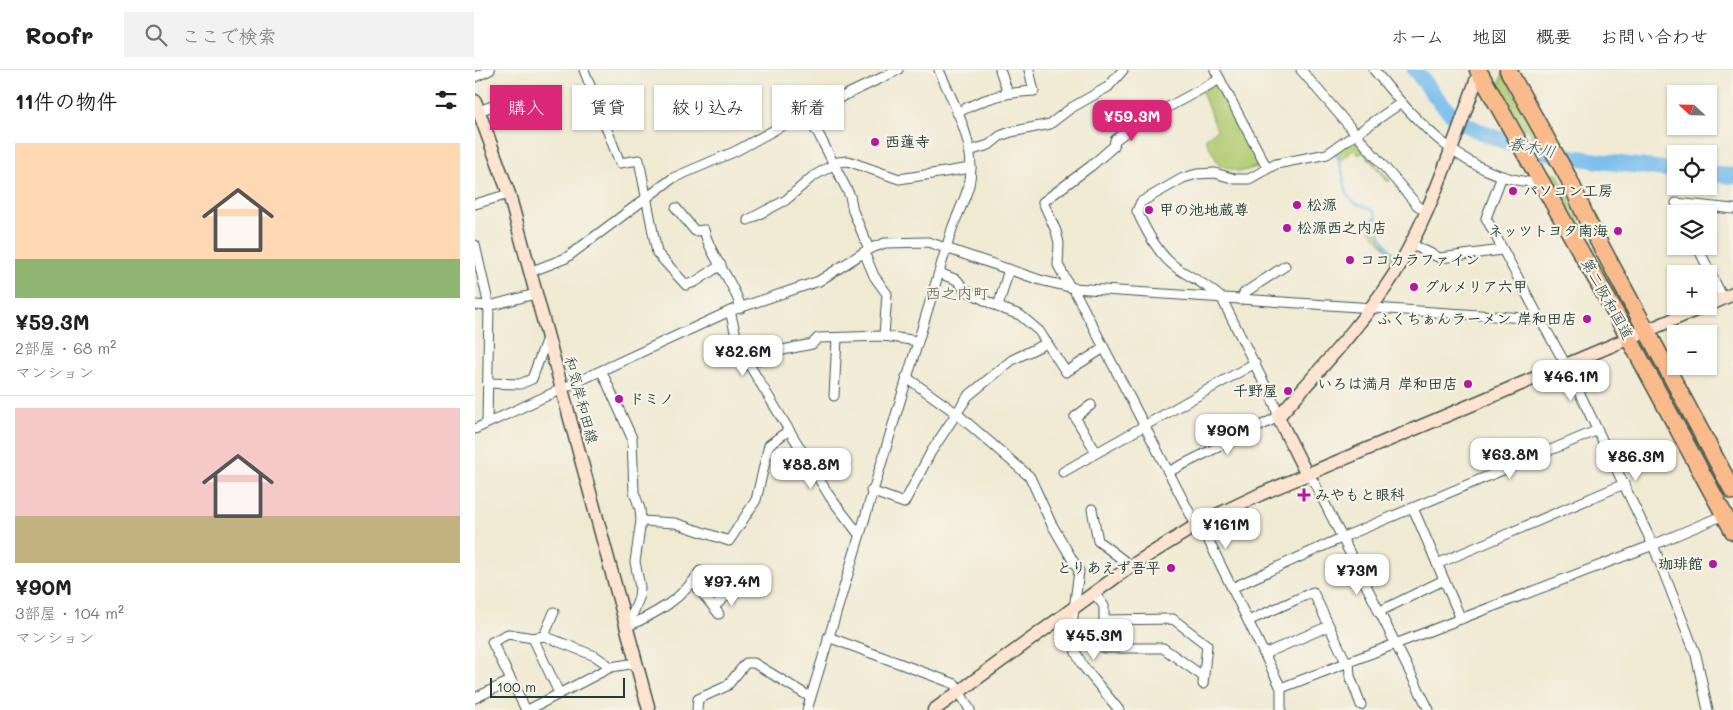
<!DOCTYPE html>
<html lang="ja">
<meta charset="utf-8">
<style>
body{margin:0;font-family:Mali,"Klee One",sans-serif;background:#f2f2f2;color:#202124;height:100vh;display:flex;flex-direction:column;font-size:19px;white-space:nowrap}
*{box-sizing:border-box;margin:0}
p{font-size:16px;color:#757577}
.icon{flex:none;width:28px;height:28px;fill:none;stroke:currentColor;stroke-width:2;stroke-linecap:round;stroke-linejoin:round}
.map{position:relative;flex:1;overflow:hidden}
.details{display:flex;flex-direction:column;background:#fff;width:475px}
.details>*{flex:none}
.banner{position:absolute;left:15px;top:15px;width:475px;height:45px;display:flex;gap:10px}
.needle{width:32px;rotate:292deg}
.buttons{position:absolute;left:1192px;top:15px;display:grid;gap:10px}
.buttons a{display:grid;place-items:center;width:50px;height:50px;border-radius:0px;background:#fff;box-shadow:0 1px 4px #0004;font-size:25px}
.scale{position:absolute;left:15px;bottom:12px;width:135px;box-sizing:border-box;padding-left:5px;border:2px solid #1f3d34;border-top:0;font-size:14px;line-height:18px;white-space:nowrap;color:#1f3d34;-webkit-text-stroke:4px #f7f3e8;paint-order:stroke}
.price{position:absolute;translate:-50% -42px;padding:0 11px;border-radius:10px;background:#fff;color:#222;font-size:16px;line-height:32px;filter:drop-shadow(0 1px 2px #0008)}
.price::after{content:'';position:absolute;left:50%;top:30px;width:15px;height:11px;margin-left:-8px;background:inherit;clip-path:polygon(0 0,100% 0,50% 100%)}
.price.current{background:#db2777;color:#fff}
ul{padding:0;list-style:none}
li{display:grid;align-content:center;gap:10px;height:265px;padding:0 15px}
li+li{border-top:1px solid #e0e0e0}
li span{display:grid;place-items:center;height:155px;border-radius:0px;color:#555}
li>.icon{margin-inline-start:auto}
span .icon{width:90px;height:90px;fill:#fffc;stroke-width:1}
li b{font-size:21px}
h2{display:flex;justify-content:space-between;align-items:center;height:60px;padding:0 15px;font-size:21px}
.chip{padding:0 18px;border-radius:0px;background:#fff;box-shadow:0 1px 4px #0004;font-size:18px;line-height:45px}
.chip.current{background:#db2777;color:#fff}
header{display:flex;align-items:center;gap:30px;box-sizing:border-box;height:70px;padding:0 25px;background:#fff;border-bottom:1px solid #e0e0e0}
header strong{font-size:24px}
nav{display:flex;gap:28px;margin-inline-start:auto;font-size:18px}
.search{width:350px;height:45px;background:#f2f2f2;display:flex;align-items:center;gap:12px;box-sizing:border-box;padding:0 18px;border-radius:0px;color:#757577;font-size:19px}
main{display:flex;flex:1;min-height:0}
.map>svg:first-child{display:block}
.green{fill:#b1cc72;stroke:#688453}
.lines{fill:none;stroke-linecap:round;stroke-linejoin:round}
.stream{stroke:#76bced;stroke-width:2.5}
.river{stroke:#76bced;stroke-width:16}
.street-casing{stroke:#3e574c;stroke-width:11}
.secondary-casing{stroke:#3e574c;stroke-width:15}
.highway-casing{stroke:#3e574c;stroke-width:19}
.street{stroke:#fff;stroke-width:9}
.secondary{stroke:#fde4d1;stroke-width:12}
.highway{stroke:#fabb8c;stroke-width:16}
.poi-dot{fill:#b5179e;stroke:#f7f3e8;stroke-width:2}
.labels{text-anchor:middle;stroke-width:4.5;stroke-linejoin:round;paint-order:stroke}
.poi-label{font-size:15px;font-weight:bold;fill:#1f3d34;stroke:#f7f3e8;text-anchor:start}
.street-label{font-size:15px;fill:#1f3d34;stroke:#f7f3e8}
.water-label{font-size:16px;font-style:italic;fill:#355d62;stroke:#f7f3e8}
.neighbourhood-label{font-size:16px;fill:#636353;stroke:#f7f3e8}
</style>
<header>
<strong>Roofr</strong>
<div class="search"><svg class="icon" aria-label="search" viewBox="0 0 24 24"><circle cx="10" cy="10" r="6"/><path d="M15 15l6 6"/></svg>ここで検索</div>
<nav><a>ホーム</a><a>地図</a><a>概要</a><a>お問い合わせ</a></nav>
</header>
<main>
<section class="details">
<h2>11件の物件<svg class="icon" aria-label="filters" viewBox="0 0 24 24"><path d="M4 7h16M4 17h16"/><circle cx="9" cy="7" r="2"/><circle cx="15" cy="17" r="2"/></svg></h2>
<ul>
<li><span style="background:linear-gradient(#ffd9b3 75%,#8fb573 0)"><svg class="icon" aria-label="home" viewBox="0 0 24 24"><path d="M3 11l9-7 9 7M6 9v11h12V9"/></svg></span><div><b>¥59.3M</b><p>2部屋 · 68 m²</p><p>マンション</p></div></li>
<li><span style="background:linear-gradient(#f6c9c9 70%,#c2b280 0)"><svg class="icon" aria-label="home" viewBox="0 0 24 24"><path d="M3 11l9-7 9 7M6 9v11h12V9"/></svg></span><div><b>¥90M</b><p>3部屋 · 104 m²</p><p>マンション</p></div></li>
</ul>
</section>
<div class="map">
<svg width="1258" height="640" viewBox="0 0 1258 640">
<rect width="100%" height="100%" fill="#f7f3e8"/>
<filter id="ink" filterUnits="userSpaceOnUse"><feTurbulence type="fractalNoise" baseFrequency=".02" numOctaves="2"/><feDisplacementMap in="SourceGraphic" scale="10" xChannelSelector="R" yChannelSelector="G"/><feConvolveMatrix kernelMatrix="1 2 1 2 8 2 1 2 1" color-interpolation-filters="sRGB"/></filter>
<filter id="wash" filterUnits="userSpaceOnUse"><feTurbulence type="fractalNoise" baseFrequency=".0096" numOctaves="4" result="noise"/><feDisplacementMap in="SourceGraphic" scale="20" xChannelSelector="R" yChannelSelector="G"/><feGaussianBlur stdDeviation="1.12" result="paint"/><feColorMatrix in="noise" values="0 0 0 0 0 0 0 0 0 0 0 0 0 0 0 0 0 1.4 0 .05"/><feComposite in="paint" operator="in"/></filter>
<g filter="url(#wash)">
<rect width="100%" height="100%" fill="#f0ead3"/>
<g class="green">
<path d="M1028,3L1064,68L1057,67L1053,59L1048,58L1024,15Z"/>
<path d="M739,15L744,17L784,91L782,97L765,102L744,95L730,69L742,60L727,22Z"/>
<path d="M875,72H882L915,111L913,112L888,82L884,85L879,80L867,90L861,83Z"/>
<path d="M1069,102L1083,104L1120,184L1150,239L1147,240Z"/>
<path d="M900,147L906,170L919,186L915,192L908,184L912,180L894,159L899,154L896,150Z"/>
</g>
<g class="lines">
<path class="stream" d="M860,83C870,97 866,112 874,127C880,138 893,134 900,143C903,148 902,153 903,158C906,169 913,176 919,185"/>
<g class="river">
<path d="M940,0C952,14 963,32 977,44C1020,83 1143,94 1201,100"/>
<path d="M1234,104L1258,106"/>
</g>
</g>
</g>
<g filter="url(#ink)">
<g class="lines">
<defs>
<g id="street">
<path d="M109,0L145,93L164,90L182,183L211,215L220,212L246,195"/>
<path d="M525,0L533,23"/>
<path d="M740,0L792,98"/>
<path d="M826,0L942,135L951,142"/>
<path d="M899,0C942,53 993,111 1067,113"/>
<path d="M0,7L15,0"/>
<path d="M4,41L52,23"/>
<path d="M482,43C509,28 528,23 559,21L554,0"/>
<path d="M328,45L343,63L375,126L378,141L394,179"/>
<path d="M494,81L514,75L525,66L536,62L575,54L596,38L633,17L648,0"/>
<path d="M1027,106L1011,148L1065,249"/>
<path d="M0,134L34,124"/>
<path d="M201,138L220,161L229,160C236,188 258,210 266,238"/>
<path d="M1206,144L1201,133L1258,139"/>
<path d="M273,150L311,130L337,107L363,92L373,91L424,109L496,98"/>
<path d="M936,174L965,188L1027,180"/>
<path d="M0,175L14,236L12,353"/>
<path d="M1222,176L1248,228"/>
<path d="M389,182L399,206L412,224L409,266"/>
<path d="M55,202L91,188L198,108L261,81L312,53L423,0"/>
<path d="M464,203L482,210L490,220L523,237L545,245L564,261L591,302L629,278"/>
<path d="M595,217L583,195L584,173L581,161L568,132L616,96L639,76L640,70L662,54L745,9"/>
<path d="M598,218L721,455"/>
<path d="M766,230L769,223L810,196"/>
<path d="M0,235L14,236L60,224"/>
<path d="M523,237L534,199"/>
<path d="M255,241L263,274L270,288L355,427L383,463"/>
<path d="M274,294L303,281L337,274L343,268L409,266L443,271"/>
<path d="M127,302L157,368L159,422L165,439L166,451L160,492L165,517L164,528L153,556"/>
<path d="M431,307L481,343L555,407L576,453L604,501L597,554L601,583L608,596L644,640"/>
<path d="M13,313L45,314L57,309L72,268"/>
<path d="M359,326L362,268"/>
<path d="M616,335L600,347L621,382"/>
<path d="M0,359L255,241L344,211L394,179L410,173L453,172L565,210L598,218L1065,249L1091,295L1178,475L1221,585L1233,640"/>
<path d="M588,402L780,293"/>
<path d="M693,402L803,347L800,335L747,229C734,215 718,209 702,198C684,186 671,161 662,141L666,132L708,108L722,104L740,103L760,109H774L801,94L852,84L926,33"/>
<path d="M832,405L839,412L954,640"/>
<path d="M396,421L429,433L456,382L493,326L537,290L572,273"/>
<path d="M938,438L986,549"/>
<path d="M617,439L623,471L656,496"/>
<path d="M166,451L200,453L254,471L281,430L294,375L314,360"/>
<path d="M725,453L806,618V640"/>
<path d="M962,494L1149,414"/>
<path d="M218,512L244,544"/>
<path d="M757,518L866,468L1123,360"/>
<path d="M619,523L629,536V578H688L729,607"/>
<path d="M239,537L260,518"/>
<path d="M903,542L969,510"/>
<path d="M629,550L698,549L732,575L728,614"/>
<path d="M773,551L838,522L871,592"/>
<path d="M151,557C180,544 208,529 225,501"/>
<path d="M69,566L79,542"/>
<path d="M353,567L480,614L495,640"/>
<path d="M58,568L84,623"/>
<path d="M789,584L854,556"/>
<path d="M874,591L875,606L886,635"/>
<path d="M806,618L1178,475L1249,445"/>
<path d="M0,628L35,611"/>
<path d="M51,640L17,572L33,564L58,568L69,566L120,586L136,597"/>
<path d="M53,640L136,597L161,593"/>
<path d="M222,640L223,629L252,616L271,593H279L335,627"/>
<path d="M332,640L477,159C482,145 490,130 494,115C503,76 479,35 464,0"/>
</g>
<g id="secondary">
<path d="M0,31L34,124L174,640"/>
<path d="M1234,235L1258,224"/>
<path d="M832,405L803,347C843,301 887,255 920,203C958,140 980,68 1005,0"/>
<path d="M459,640L656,496L725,453L786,424L1230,236"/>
</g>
<g id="highway">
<path d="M1003,0L1142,246L1258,461"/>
<path d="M1033,0L1094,109L1113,152L1258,421"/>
</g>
</defs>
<use href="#street" class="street-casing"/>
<use href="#secondary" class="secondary-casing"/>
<use href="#highway" class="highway-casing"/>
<use href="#street" class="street"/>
<use href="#secondary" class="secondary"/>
<use href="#highway" class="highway"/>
</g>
</g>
<g class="poi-dot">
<circle cx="400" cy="72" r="5"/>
<circle cx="1038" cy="121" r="5"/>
<circle cx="822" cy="135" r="5"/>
<circle cx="674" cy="140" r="5"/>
<circle cx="812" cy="158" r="5"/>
<circle cx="1143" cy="161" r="5"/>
<circle cx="875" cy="190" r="5"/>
<circle cx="939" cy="217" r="5"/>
<circle cx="1112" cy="249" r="5"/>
<circle cx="993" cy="314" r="5"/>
<circle cx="813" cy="321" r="5"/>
<circle cx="144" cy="329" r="5"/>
<path d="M826.5 417.5h5v5h5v5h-5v5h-5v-5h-5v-5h5z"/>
<circle cx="1238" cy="494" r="5"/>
<circle cx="696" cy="498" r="5"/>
</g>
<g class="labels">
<g class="poi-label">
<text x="410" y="77">西蓮寺</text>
<text x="1048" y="126">パソコン工房</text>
<text x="832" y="140">松源</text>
<text x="684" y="145">甲の池地蔵尊</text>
<text x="822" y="163">松源西之内店</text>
<text x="1133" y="166" text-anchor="end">ネッツトヨタ南海</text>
<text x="885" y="195">ココカラファイン</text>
<text x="949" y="222">グルメリア六甲</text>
<text x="1102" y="254" text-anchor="end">ふくちぁんラーメン 岸和田店</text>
<text x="983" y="319" text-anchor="end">いろは満月 岸和田店</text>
<text x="803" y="326" text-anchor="end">千野屋</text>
<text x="154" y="334">ドミノ</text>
<text x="840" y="430">みやもと眼科</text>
<text x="1228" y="499" text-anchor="end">珈琲館</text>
<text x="686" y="503" text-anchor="end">とりあえず吾平</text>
</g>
<g class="street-label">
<text transform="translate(1132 229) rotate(61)" y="5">第二阪和国道</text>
<text transform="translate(106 330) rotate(75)" y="5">和気岸和田線</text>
</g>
<g class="water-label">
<text transform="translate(1057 77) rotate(12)" y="6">春木川</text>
</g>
<g class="neighbourhood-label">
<text x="482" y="229">西之内町</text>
</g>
</g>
</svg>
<div class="buttons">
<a><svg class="needle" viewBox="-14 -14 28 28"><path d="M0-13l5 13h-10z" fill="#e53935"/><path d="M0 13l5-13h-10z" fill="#757577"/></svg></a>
<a><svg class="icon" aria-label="locate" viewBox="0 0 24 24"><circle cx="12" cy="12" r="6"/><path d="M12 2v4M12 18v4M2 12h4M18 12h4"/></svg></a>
<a><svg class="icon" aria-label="layers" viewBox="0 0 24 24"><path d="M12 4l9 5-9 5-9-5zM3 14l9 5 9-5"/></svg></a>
<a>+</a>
<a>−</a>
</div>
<div class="scale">100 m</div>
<b class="price current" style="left:657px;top:72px">¥59.3M</b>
<b class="price" style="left:268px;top:307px">¥82.6M</b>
<b class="price" style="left:1096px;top:332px">¥46.1M</b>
<b class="price" style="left:753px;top:386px">¥90M</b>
<b class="price" style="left:1035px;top:410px">¥63.8M</b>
<b class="price" style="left:1161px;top:412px">¥86.3M</b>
<b class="price" style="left:336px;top:420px">¥88.8M</b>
<b class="price" style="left:751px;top:480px">¥161M</b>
<b class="price" style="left:882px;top:526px">¥73M</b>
<b class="price" style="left:257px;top:537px">¥97.4M</b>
<b class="price" style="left:619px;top:591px">¥45.3M</b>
<div class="banner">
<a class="chip current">購入</a>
<a class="chip">賃貸</a>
<a class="chip">絞り込み</a>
<a class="chip">新着</a>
</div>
</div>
</main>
